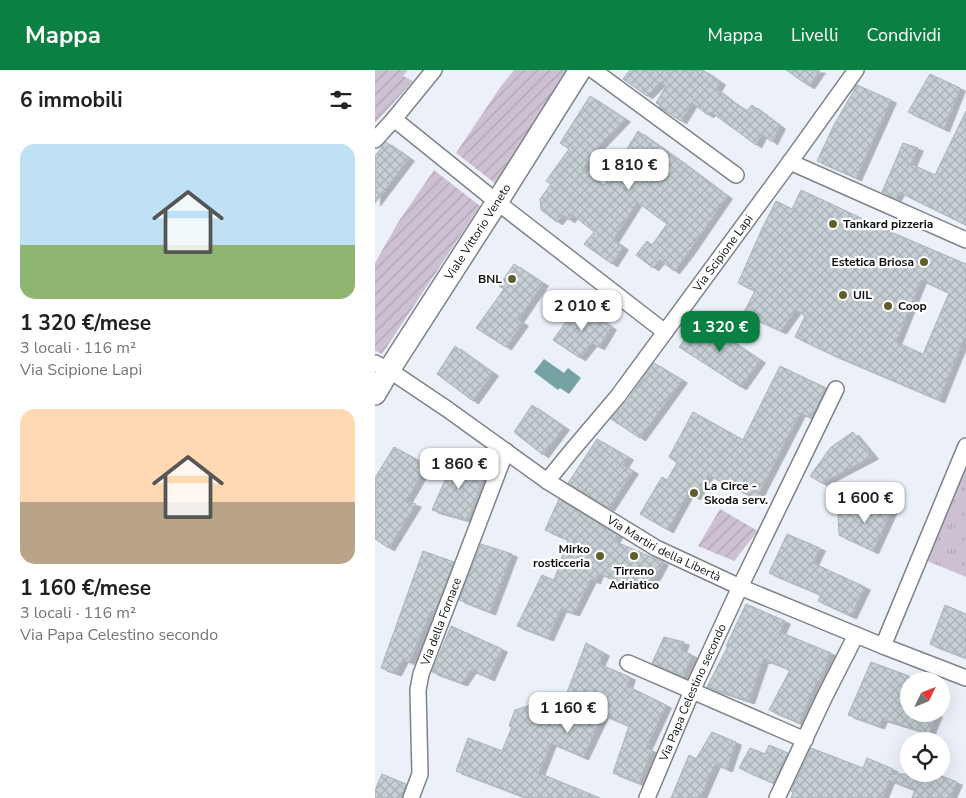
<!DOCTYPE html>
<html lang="it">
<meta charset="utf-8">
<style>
body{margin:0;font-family:"Nunito Sans",sans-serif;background:#f6f6f6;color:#202124;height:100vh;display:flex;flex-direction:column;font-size:19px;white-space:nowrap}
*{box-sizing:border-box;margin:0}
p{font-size:16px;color:#757577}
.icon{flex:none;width:28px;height:28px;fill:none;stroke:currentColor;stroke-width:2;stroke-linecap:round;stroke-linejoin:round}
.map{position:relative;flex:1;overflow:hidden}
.details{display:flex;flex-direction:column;background:#fff;width:375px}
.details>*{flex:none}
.needle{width:32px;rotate:47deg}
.controls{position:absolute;left:525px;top:602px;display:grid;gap:10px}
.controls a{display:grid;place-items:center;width:50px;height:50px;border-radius:50%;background:#fff;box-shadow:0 5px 20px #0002;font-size:25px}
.price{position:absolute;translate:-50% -42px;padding:0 11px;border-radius:10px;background:#fff;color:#222;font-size:16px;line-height:32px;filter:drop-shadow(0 1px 2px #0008)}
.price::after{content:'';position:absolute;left:50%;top:30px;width:15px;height:11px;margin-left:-8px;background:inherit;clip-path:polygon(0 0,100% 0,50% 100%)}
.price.current{background:#0b8043;color:#fff}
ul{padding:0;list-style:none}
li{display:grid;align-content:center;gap:10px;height:265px;padding:0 20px}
li span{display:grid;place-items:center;height:155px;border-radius:15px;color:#555}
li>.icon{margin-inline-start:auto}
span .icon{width:90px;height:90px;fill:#fffc;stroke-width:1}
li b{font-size:21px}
h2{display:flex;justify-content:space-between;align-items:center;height:60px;padding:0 20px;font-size:21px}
header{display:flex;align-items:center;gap:30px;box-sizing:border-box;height:70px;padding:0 25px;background:#0b8043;color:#fff}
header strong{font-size:24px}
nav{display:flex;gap:28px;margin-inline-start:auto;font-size:18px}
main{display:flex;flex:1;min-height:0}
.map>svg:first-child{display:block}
.grass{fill:url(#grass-tufts)}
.garden{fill:url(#garden-furrows)}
.water{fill:#77a2a3}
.building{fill:url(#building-cross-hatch);stroke:#aab3b8;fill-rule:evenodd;filter:url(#shadow)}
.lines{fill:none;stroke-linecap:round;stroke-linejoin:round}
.minor-casing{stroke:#7e838a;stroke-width:18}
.secondary-casing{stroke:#7e838a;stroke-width:24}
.minor{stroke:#fff;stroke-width:15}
.secondary{stroke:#fff;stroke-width:21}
.poi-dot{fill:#605f2c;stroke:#fff;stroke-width:2}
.labels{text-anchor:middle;stroke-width:4.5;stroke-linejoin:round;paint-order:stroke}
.poi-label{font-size:12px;font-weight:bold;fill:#0e1013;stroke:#fff;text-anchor:start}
.street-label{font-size:12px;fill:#0e1013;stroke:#fff}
</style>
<header>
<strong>Mappa</strong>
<nav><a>Mappa</a><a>Livelli</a><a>Condividi</a></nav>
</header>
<main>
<section class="details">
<h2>6 immobili<svg class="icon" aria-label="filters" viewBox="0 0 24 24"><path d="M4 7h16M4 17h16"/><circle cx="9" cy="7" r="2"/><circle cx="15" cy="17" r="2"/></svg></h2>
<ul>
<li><span style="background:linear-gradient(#bfe0f5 65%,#8fb573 0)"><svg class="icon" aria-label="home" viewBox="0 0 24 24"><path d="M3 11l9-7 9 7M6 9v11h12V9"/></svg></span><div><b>1 320 €/mese</b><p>3 locali · 116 m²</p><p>Via Scipione Lapi</p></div></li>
<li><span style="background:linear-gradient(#ffd9b3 60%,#b9a48a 0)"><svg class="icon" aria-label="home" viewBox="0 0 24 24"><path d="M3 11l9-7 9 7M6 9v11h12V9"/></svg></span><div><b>1 160 €/mese</b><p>3 locali · 116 m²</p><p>Via Papa Celestino secondo</p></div></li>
</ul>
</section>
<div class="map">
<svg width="591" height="728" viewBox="0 0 591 728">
<defs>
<pattern id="grass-tufts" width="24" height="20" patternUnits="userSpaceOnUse" patternTransform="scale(1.25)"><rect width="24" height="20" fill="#cec0d3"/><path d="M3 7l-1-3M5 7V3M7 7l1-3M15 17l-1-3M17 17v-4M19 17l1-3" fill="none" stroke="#b0a4b4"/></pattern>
<pattern id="garden-furrows" width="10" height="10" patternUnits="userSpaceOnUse" patternTransform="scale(1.25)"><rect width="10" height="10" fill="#cec0d3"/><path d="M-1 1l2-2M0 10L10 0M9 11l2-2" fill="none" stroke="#b0a4b4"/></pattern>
<pattern id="building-cross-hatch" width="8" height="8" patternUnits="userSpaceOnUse" patternTransform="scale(1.25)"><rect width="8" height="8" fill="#c6cfd4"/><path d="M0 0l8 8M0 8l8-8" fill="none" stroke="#a9b1b5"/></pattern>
<filter id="shadow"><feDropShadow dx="5.5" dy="3" stdDeviation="0" flood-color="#0004"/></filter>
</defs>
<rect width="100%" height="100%" fill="#ecf1f9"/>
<path class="grass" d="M591,377V507L545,488Z"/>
<g class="garden">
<path d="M0,0H33L28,6L38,11L0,53Z"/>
<path d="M139,0H192L121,114L81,83L126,16Z"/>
<path d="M59,100L105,136L7,284L0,281V193L24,151Z"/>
<path d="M345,439L383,461L359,491L323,476Z"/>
</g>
<path class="water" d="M169,289L189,303L193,298L206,308L194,324L185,318L183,320L159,302Z"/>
<g class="building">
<path d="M255,0H328L345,12L341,19L358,32L372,41L377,35L405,56L397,72L387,64L381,75L336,42L333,45L317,33L306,51L284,37L285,35L281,33L291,16L286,12L272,26L248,9Z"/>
<path d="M411,0H445L434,16Z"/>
<path d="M555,4L585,18L569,59L533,42Z"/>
<path d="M482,15L516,30L481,108L442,91L459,55Z"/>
<path d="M215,26L250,49L224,76L207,100L229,116L263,61L304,90L352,126L313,183L299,201L285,190L278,198L261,185L272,171L277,175L292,154L262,132L238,170L248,177L237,194L209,174L219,162L198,145L194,150L188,145L182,152L166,140L165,129L176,114L171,111L194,79L185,73Z"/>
<path d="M591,41V155L524,122L521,128L507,122L528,73L543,78L536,94L560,105Z"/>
<path d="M11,72L34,88L0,133V86Z"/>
<path d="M426,120L516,162L591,194V272L588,271L564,330L458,285L420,267L430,246L421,240L406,261L368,244L380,221L363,213L386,161L401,131L417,139ZM546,210L574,223L548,284L521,272Z"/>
<path d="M139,194L168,213L143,250L148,253L131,277L101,258L129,219L124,216Z"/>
<path d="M204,234L236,257L224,277L217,273L205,288L178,270Z"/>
<path d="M324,249L385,290L366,317L304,277Z"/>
<path d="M80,276L118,303L98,331L62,304Z"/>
<path d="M279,293L307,310L265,368L236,349L251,332Z"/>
<path d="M405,296L451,318L436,348L425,343L381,429L333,405L320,427L313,423L293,460L265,444L287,407L292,410L302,393L294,387L318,342L368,370Z"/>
<path d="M157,335L189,357L168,385L139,362Z"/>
<path d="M478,362L498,386L447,413L435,406L456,377Z"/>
<path d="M222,369L253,387L248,395L258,401L234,438L193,413Z"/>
<path d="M19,377L52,395L31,431L41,434L14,478L0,469V408Z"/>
<path d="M80,387L110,404L93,450L57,440Z"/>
<path d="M184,429L242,465L239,471L288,492L280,507L258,518L223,503L220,511L216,509L199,543L186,539L173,568L142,556L167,505L179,510L193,470L170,460Z"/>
<path d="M508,430L519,435L498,481L464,465L463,445Z"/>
<path d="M412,464L445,478L438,493L490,517L476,546L443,531L446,525L394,503Z"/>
<path d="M106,474L137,484L115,542L84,530Z"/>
<path d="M48,481L79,492L59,543L56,541L34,592L28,589L21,603L6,598Z"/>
<path d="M371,534L410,551L405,562L456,583L444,612L442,610L424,653L394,640L415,600L391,590V591L388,590L374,631L332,617L353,576H351Z"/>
<path d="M570,535L591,544V588L555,574Z"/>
<path d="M76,556L127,579L114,608L96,600L87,613L57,602Z"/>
<path d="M289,567L309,572L306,580L317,585L308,607L277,593Z"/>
<path d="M211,573L229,583L224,594L255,607L252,616L291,635L271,678L277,680L264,713L238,703L254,656L228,645L208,687L176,673L164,703L225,728H152L81,701L93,668L127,681L137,657L134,656L140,640L156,635L183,646Z"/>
<path d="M496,592L534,606V644H562L554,663L507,649L504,656L473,645Z"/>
<path d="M337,662L361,672L352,699L340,694L325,728H296L314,685L321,689Z"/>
<path d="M394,675L413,683L398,713L364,698L375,678L390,684Z"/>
<path d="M436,678L488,698L492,688L518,699L516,704H562L582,712L575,728H537L540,720L514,710L507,728H416L418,722L416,721Z"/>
<path d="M7,704L31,714L27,728H0V720Z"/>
</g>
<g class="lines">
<defs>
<g id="minor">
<path d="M218,0L361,105"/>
<path d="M19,49L122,132L290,262"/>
<path d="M0,70L19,49L59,0"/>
<path d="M415,92L591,170"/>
<path id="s1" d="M0,293L14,300L72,339L172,411L281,478L365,517L508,576L591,608"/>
<path id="s2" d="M172,411L199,378L243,326L415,92L481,0"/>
<path d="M508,576L591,376"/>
<path d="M253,593L430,670"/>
<path id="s3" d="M36,728L45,704L43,620L46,604L131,381"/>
<path id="s4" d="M272,728L317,621L365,517L461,319"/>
<path d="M402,728L449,628L481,565"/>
</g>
<g id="secondary">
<path id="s5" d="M0,324L14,300L122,132L205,0"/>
</g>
</defs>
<use href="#minor" class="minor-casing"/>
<use href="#secondary" class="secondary-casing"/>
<use href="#minor" class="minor"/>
<use href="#secondary" class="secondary"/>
</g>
<g class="poi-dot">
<circle cx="458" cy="154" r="5"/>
<circle cx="549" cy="192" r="5"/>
<circle cx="137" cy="209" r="5"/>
<circle cx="468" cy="225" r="5"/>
<circle cx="513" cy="236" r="5"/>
<circle cx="319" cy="423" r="5"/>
<circle cx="225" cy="486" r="5"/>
<circle cx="259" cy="486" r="5"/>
</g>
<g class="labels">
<g class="poi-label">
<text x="468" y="158">Tankard pizzeria</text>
<text x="539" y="196" text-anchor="end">Estetica Briosa</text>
<text x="127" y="213" text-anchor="end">BNL</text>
<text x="478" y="229">UIL</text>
<text x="523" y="240">Coop</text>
<text x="329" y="420">La Circe -<tspan x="329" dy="14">Skoda serv.</tspan></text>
<text x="215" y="483" text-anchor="end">Mirko<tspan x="215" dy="14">rosticceria</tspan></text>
<text x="259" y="505" text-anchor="middle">Tirreno<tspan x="259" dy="14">Adriatico</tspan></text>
</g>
<g class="street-label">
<text dy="4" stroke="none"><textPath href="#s5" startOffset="192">Viale Vittorio Veneto</textPath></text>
<text dy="4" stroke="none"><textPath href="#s2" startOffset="288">Via Scipione Lapi</textPath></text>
<text dy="4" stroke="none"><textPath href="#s1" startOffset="344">Via Martiri della Libertà</textPath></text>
<text dy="4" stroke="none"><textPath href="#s3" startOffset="182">Via della Fornace</textPath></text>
<text dy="4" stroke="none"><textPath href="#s4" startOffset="115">Via Papa Celestino secondo</textPath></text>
</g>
</g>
</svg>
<div class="controls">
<a><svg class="needle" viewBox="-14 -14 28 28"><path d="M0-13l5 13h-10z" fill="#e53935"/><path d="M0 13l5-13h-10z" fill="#757577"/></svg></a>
<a><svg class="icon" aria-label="locate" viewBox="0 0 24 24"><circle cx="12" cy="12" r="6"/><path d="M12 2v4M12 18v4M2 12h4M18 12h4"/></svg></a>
</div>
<b class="price" style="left:254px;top:121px">1 810 €</b>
<b class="price" style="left:207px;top:262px">2 010 €</b>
<b class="price current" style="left:345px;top:283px">1 320 €</b>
<b class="price" style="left:84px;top:420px">1 860 €</b>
<b class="price" style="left:490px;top:454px">1 600 €</b>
<b class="price" style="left:193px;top:664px">1 160 €</b>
</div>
</main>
